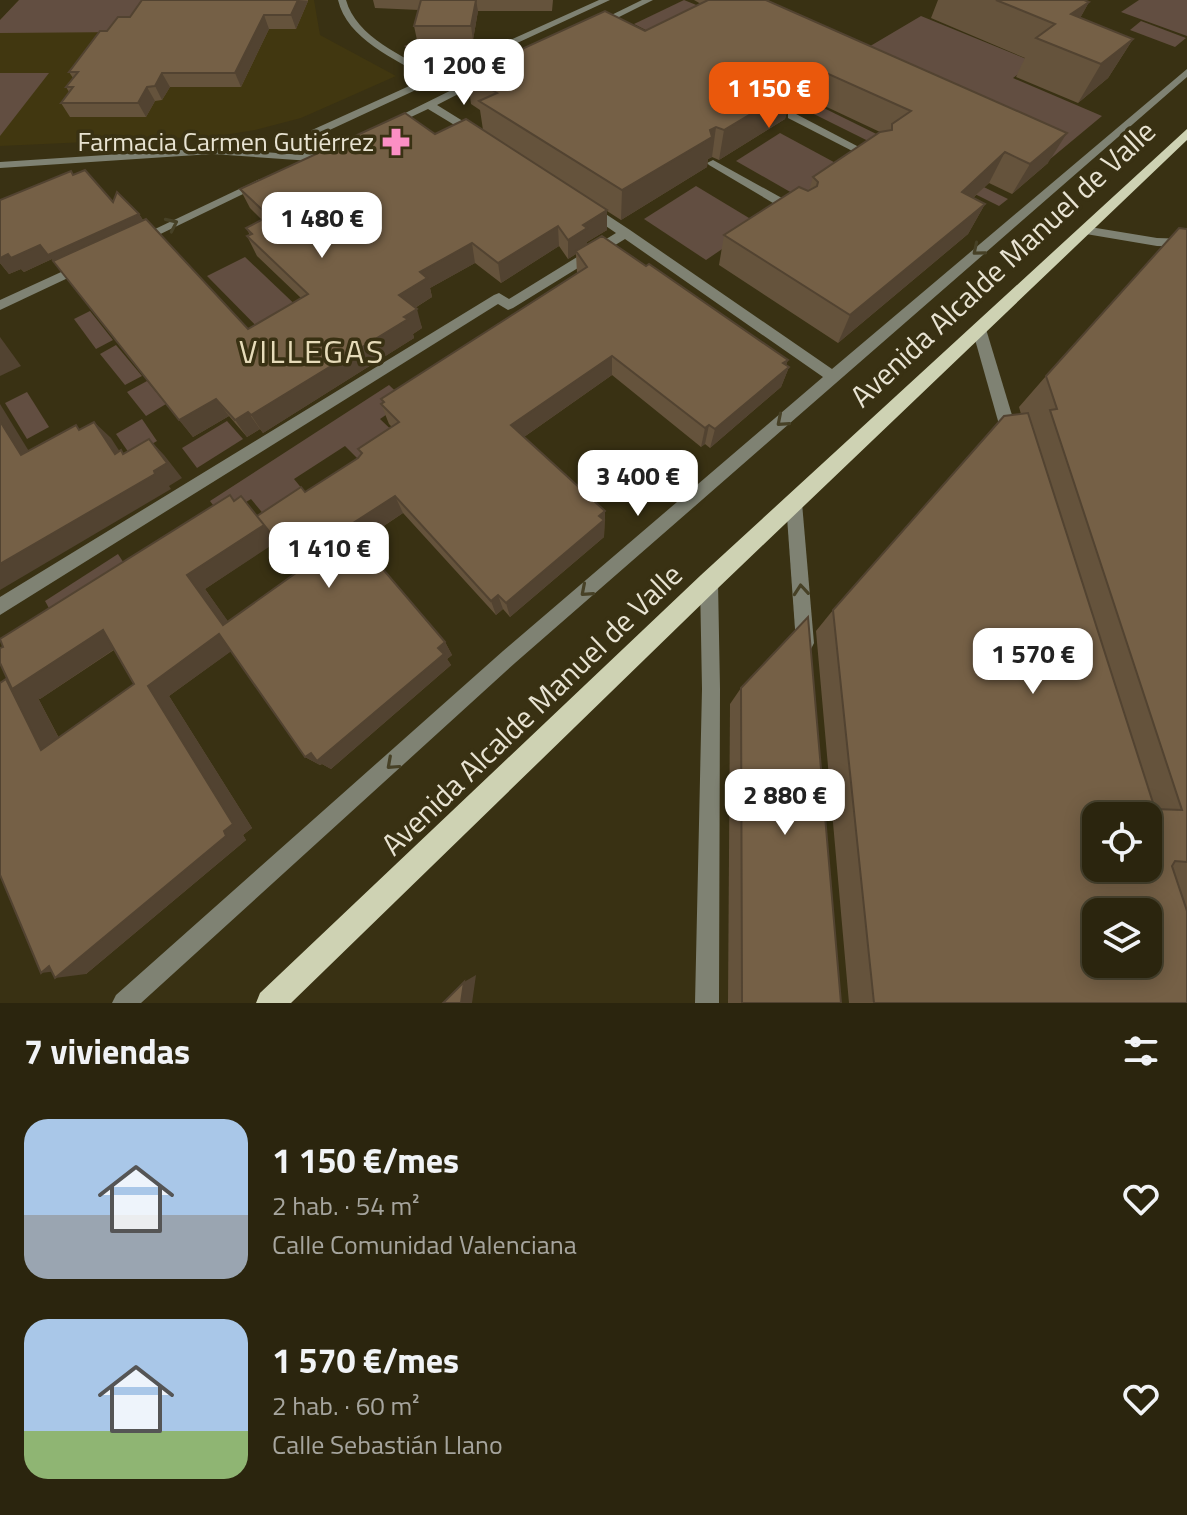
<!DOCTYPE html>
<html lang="es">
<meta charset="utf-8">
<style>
body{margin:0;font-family:"Titillium Web",sans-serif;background:#332d17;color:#f1f3f6;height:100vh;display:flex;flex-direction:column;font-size:30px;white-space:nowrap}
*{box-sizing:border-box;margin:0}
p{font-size:26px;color:#a6a59e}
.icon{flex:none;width:44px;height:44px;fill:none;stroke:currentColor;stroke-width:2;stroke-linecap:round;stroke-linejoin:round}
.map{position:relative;height:1003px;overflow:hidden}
.sheet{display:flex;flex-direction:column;background:#2b250e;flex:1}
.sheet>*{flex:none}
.tools{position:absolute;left:1082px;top:802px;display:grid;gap:16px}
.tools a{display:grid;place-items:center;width:80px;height:80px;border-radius:16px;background:#2b250e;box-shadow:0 4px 20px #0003,0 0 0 2px #47422e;font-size:40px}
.price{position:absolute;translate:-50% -68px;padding:0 18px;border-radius:16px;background:#fff;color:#222;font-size:26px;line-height:52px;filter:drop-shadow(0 2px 4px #0008)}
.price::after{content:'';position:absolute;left:50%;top:48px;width:24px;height:18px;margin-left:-12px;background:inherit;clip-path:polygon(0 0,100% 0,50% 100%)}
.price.active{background:#ea580c;color:#fff}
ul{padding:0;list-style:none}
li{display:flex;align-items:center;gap:24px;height:200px;padding:0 24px}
li span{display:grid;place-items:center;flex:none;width:224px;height:160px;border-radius:24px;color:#555}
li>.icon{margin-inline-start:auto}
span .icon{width:96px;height:96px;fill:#fffc;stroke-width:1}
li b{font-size:34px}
h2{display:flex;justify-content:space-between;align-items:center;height:96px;padding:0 24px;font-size:34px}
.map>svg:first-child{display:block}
.built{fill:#413710}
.green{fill:#624e41}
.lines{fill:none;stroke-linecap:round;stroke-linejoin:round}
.street{fill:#7f8273;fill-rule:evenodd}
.primary{fill:#ced2b3;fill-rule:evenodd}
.wall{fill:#65533c;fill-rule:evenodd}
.shaded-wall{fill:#524331}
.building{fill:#756046;stroke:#524331;stroke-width:2;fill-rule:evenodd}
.oneway{stroke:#474126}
.labels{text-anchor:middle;stroke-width:7;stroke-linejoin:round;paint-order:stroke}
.far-poi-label{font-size:26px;fill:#e8e3d2;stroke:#393113;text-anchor:end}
.street-label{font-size:30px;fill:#e8e3d2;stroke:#393113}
.neighbourhood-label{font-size:32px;letter-spacing:2px;fill:#e6dbb9;stroke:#393113}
</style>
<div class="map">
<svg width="1187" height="1003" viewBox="0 0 1187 1003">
<rect width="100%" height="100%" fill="#393113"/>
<path class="built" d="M19,0H314L320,35L396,76L301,118L255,130L218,136L0,146V20Z"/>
<g class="green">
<path d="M19,0H150L127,32L0,33V20Z"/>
<path d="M684,0L721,15L669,42L634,24Z"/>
<path d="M1139,0H1187V36L1121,12Z"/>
<path d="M921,16L1034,62L1013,78L1102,116L1049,160L850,58Z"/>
<path d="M1141,21L1186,38L1175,47L1130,30Z"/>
<path d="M684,39L1008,199L999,206L673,44Z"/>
<path d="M415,42L473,43L471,52C450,61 422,61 404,46Z"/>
<path d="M0,73H49L0,136Z"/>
<path d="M780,133L843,167L799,197L736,161Z"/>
<path d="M696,186L759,224L706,260L644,219Z"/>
<path d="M245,257L304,313L265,335L207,276Z"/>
<path d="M90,311L113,340L96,349L74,319Z"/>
<path d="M116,345L142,376L125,385L100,354Z"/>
<path d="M147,381L166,404L146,416L127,392Z"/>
<path d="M389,385L406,401L380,419L402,440L365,466L345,446L294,479L308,496L270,522L251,499L222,517L210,501Z"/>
<path d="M27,392L49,427L27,439L5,403Z"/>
<path d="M142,419L157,441L131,456L116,434Z"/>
<path d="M227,421L243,439L197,468L182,448Z"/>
<path d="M118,554L134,579L60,628L45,601Z"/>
</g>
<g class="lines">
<g class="street">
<path d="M338,0H346C356,37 404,57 435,74L599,0H610L321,134L311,161L212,154L0,168V162L212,148L303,155L312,130L427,78C395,59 347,39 338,0Z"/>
<path d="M642,0H653L599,27L591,25Z"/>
<path d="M1187,69V77L515,663L141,1003H112L116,995L503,651L823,377L625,239L513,308L508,310L498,304L0,615V597L494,295L499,293L509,299L616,233L587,213V207H595L630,230L832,369Z"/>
<path d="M484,74L493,76L437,105L479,131V135H471L428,109L394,125L385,123Z"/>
<path d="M788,114H796L878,157L868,159L788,118Z"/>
<path d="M713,160L798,207L800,210L798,213H790L709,165L707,163Z"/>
<path d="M260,179L264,180V184L144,242L140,243L134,239Z"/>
<path d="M1084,226L1157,238L1187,239V247L1157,246L1080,233L1078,230Z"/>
<path d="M83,262L87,263V269L0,310V300Z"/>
<path d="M979,324L986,329L1018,435L1010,441L1002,435L972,329Z"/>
<path d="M794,496L800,498L802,503L814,643L811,649L805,652L799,649L796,643L786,503L788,498Z"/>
<path d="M709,574L715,576L718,582L720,689L719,1003H695L702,689L700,582L703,576Z"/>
</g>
<path class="primary" d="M1187,129V140L717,589L291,1003H256L260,993L701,575Z"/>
</g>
<g class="wall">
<path d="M142,0H308V1L296,29H269L241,87H170L162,100L155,101L146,117H70L61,103L69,92L66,87L73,78L69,72L107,31L130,17Z"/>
<path d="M373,0H553L552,11H478L473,40H417L414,26L419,10L375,8Z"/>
<path d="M694,0H768L1048,163L1012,194L989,183L973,198L985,204L968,234L838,343L719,265L724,235L809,191L813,177L880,132L814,101L797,111L787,112L785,119L719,160L712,157L708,159L707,167L621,220L607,211V230L587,242V245L788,360L786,365L789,367L781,387L710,448L705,444L701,447L612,375L524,437L605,511L604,537L510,617L503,609L496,615L403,513L360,542L445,642L452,655L447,659L451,665L331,769L322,764L320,765L305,757L231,651L169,696L252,828L243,835L246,840L86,974L8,680L234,500L258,516L305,492L358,458L361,454L358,449L392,427L389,424L381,404L383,403L381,399L577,273L576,254L568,259L559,246L501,283L475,263L430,288L432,297L415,308L422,328L413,334L414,338L263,433L260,429L247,437L229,416L193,437L52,259L24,272L21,269L9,274L0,263V200L73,175L113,202L139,214L143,220L248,329L301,298L257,256L247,236L250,235L246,228L262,220L250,208L240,189L435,134L483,130L480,110L471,104L467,74L645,31L701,4ZM277,541L300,570L228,622L205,589ZM114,650L134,684L59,738L38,698L40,699Z"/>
<path d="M938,0H1084L1089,2L1080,18L1133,39L1108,78L1078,103L1016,77L1025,58L931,18Z"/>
<path d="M1187,229V1003H849L816,631L833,610L1021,414L1019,407L1046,376Z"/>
<path d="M741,688L841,1003H728L730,704Z"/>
</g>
<g class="shaded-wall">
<path d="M298,0L308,1L296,29L291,15Z"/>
<path d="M476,0L478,11L473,40L471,26Z"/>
<path d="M1089,2L1068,40L1071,14Z"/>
<path d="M264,15L269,29L241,87L235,73Z"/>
<path d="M1133,39L1108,78L1078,103L1101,64Z"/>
<path d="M822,71L814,101L797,111L805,81Z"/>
<path d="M162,73L170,87L162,100L155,86Z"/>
<path d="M147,87L155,101L146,117L138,103Z"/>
<path d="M793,89L785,119L719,160L724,130Z"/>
<path d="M716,127L712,157L708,159L707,167L621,220L622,190Z"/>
<path d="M1067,133L1048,163L1012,194L1030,164Z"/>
<path d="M1005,152L989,183L946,222L962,192Z"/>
<path d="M985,204L968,234L838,343L850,315Z"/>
<path d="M607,210V230L587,242V248L576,251V254L568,259V240L583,225Z"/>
<path d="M139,214L148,228L60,269L52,259L24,272L21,269L9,274L0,263V258L8,254Z"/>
<path d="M558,226L559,246L501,283L498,263Z"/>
<path d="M472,243L475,263L430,288L432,297L405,314L399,295L420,272Z"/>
<path d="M417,309L422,328L413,334L414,338L263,433L251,415Z"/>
<path d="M0,337L21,366L0,376Z"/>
<path d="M612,356V375L514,444L511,425Z"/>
<path d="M788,360L783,372L789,367L781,387L710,448L715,429Z"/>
<path d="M216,399L229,416L193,437L179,420Z"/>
<path d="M0,404L41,471L21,455L0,421Z"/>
<path d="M248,412L260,429L247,437L235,420Z"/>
<path d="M94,422L111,438L131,469L115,454Z"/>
<path d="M709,425L705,444L701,447L705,428Z"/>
<path d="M149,439L164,455L182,478L169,486L171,489L0,590V564L154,471Z"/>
<path d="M241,496L278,541L205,589L240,638L223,625L187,575Z"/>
<path d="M395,496L403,513L358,543L347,527Z"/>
<path d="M605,511L604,537L510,617L506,603Z"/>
<path d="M498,595L503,609L496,615L491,601Z"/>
<path d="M103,630L125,642L40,699L38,698L69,758L41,750L6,679L20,684Z"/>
<path d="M219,634L237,647L169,696L252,828L243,835L246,840L86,974L55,978L65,970L41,973L148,686Z"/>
<path d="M445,642L452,655L447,659L451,665L331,769L322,764L320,765L305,757Z"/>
<path d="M476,975L472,1003H461L464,982Z"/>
</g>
<g class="building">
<path d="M142,0H298L291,15H264L235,73H162L155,86L147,87L138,103H61L73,87H66L78,72H69L100,31H107L118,17H130Z"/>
<path d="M421,0H476L471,26H414Z"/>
<path d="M708,0H766L1067,133L1030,164L1005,152L962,192L985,204L850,315L724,235L799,187L808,191L817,186L818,182L813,177L880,132L892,130V124L911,111L822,71L805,81L793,82V89L724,130L716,127L710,130L712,137L622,190L479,101L497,93L467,74L605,11L645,31Z"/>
<path d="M996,0H1084L1089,2L1071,14L1133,39L1101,64L1036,38L1055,24Z"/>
<path d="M405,113L435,134L466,119L607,210L583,225L587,228L568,240L558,226L498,263L472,243L420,272L427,278L399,295L417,309L404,317L408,319L251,415L248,412L235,420L216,399L179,420L53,261L146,219L248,329L308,294L247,236L252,234L246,228L269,216L240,189Z"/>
<path d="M85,170L113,202L117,192L139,214L48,255L40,245L11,258L8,254L0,258V200L71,171L73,175Z"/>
<path d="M1179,228L1187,229V862L1175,861L1172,866L1187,911V1003H874L833,610L1004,416L1028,413L1155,809L1182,810L1050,410L1057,409L1046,376ZM1096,816H1148V868H1096ZM1096,912H1148V964H1096Z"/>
<path d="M602,236L646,266L649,264L788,360L783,363L789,367L715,429L709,425L705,428L612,356L511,425L605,511L599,516L604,520L506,603L498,595L491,601L395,496L347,527L445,642L438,648L444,654L317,761L311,753L305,757L219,634L148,686L233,824L224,831L226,836L55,978L49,966L41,973L0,875V683L6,679L41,750L134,684L103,630L12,689L0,663V648L3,647L0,639L230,495L234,501L241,496L264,525L187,575L223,625L300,570L257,516L301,487L305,492L358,458L362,453L358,449L399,422L381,404L384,402L381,399L587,267L576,251Z"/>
<path d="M0,421L21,455L76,425L79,430L94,422L115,454L121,450L123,454L149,439L167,463L154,471L155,474L0,564Z"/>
<path d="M808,617L841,1003H742L741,688Z"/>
<path d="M464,982L461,1003H443Z"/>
</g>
<defs><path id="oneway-chevron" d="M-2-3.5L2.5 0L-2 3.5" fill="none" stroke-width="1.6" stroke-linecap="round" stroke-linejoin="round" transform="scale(2)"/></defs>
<g class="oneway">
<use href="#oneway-chevron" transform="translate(172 224) rotate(-25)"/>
<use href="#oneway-chevron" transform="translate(978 250) rotate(140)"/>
<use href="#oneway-chevron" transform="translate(782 421) rotate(139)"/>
<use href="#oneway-chevron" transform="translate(801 590) rotate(-95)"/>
<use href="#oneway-chevron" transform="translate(586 591) rotate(139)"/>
<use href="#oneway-chevron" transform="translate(392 764) rotate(138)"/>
</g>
<defs>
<symbol id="pharmacy-bare" viewBox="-9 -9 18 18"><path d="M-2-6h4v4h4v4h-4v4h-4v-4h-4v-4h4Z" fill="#fb8fc4" stroke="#393113" stroke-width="2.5" paint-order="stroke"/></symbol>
</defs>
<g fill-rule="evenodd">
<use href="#pharmacy-bare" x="376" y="122" width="40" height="40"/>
</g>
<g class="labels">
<g class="far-poi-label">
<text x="374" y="151">Farmacia Carmen Gutiérrez</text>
</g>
<g class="street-label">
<text transform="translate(1003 264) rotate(-43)" y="10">Avenida Alcalde Manuel de Valle</text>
<text transform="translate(532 710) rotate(-44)" y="10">Avenida Alcalde Manuel de Valle</text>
</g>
<g class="neighbourhood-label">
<text x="312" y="363">VILLEGAS</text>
</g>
</g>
</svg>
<div class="tools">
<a><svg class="icon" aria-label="locate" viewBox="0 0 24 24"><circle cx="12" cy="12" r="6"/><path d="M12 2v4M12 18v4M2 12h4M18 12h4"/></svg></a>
<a><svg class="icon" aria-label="layers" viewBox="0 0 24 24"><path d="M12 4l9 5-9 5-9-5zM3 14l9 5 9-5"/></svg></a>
</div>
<b class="price" style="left:464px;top:107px">1 200 €</b>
<b class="price active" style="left:769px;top:130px">1 150 €</b>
<b class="price" style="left:322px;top:260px">1 480 €</b>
<b class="price" style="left:638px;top:518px">3 400 €</b>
<b class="price" style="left:329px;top:590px">1 410 €</b>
<b class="price" style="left:1033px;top:696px">1 570 €</b>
<b class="price" style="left:785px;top:837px">2 880 €</b>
</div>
<section class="sheet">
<h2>7 viviendas<svg class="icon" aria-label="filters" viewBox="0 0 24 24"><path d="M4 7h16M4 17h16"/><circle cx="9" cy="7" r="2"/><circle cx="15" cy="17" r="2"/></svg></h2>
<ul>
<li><span style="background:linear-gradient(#a9c7e8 60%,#9aa5b1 0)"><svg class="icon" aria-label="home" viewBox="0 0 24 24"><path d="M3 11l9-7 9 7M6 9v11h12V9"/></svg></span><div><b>1 150 €/mes</b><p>2 hab. · 54 m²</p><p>Calle Comunidad Valenciana</p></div><svg class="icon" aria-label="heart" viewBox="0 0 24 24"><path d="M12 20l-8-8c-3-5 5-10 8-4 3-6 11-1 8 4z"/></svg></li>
<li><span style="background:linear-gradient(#a9c7e8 70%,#8fb573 0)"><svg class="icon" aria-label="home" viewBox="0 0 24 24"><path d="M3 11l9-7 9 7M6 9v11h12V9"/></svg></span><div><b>1 570 €/mes</b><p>2 hab. · 60 m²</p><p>Calle Sebastián Llano</p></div><svg class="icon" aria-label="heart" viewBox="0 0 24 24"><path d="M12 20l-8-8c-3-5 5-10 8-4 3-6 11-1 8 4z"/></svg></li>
</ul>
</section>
